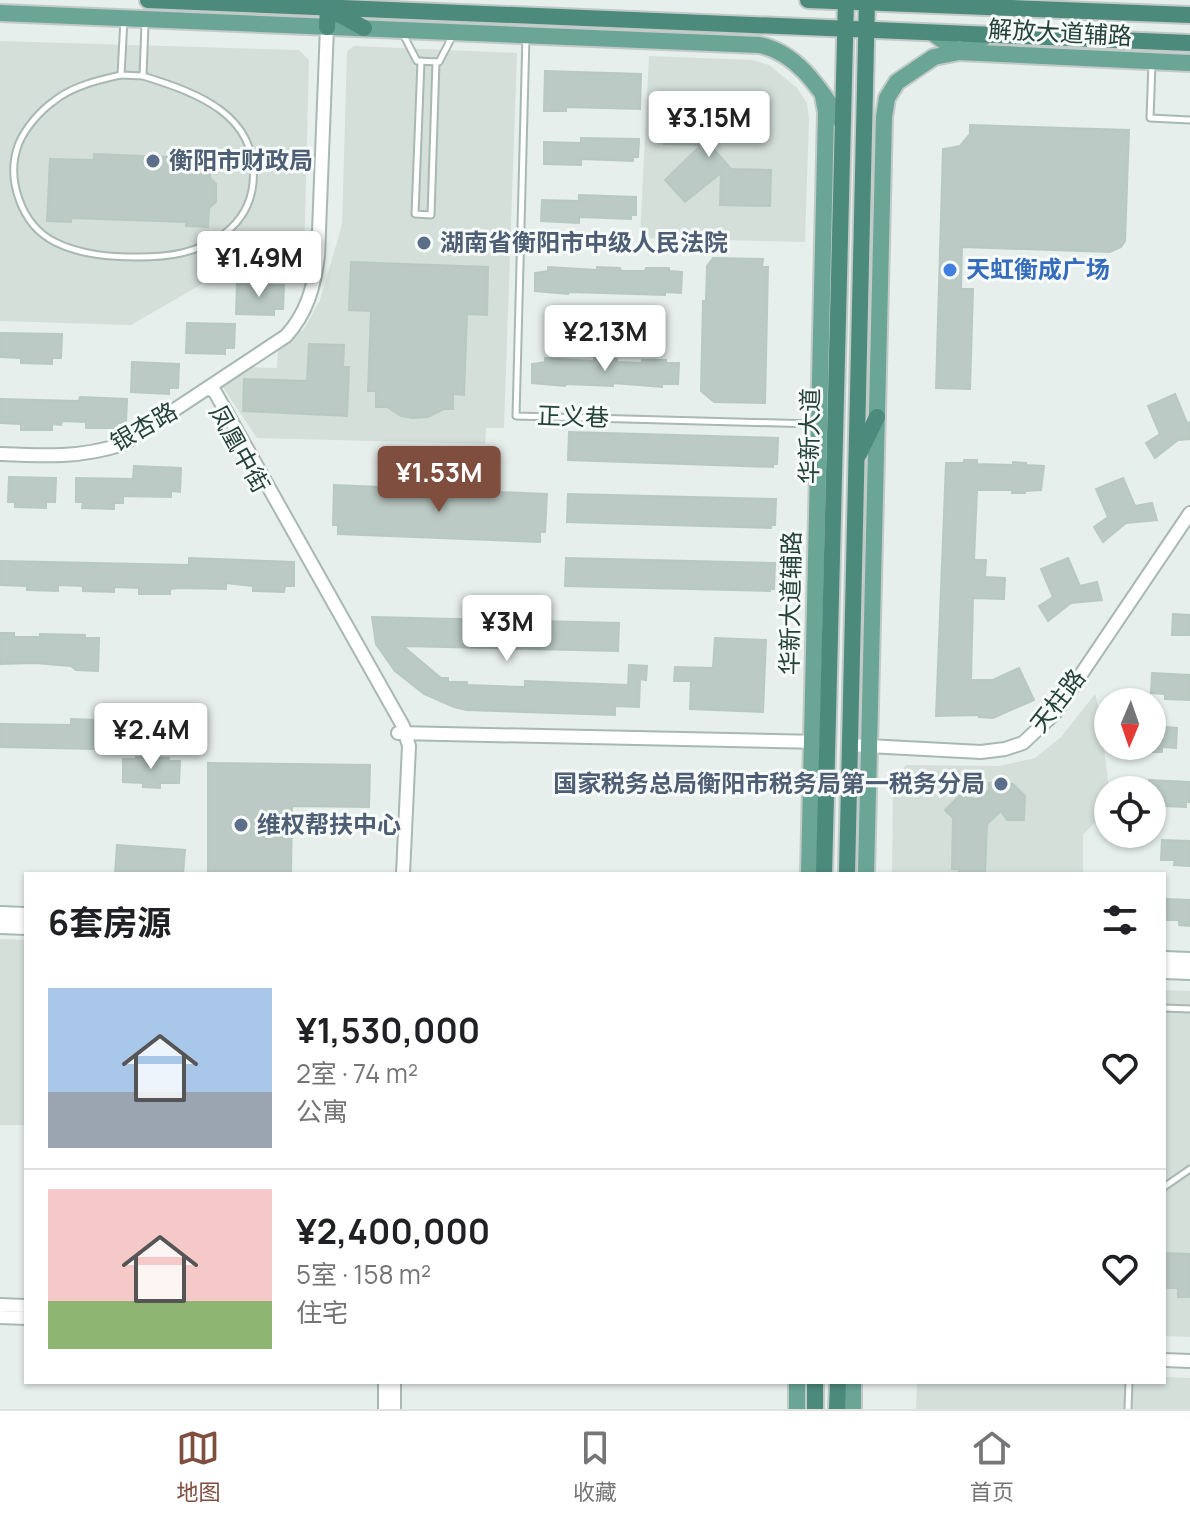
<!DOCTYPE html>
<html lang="zh">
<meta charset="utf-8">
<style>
body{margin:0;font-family:Manrope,"Noto Sans SC",sans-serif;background:#f6f6f6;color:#202124;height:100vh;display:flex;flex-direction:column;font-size:30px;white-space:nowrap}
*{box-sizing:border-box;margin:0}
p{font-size:26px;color:#757577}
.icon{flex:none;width:44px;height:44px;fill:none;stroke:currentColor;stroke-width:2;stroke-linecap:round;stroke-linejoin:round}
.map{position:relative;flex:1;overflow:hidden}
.details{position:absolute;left:24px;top:872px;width:1142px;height:512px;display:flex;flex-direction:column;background:#fff;border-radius:0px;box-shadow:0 2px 6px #0004}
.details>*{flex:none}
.needle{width:52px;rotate:182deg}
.buttons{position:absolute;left:1094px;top:688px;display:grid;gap:16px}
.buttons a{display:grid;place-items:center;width:72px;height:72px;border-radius:50%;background:#fff;box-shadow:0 2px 6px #0004;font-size:40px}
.price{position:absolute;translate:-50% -68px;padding:0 18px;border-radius:8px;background:#fff;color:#222;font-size:26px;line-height:52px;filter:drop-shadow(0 2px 4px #0008)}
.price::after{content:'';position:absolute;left:50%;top:48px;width:24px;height:18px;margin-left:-12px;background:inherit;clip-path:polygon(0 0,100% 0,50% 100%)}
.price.active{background:#7f4e3f;color:#fff}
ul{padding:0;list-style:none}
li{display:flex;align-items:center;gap:24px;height:200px;padding:0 24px}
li+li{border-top:2px solid #e0e0e0}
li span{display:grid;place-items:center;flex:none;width:224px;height:160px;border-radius:0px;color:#555}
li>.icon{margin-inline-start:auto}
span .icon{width:96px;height:96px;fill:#fffc;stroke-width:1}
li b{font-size:34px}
h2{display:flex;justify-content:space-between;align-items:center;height:96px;padding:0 24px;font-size:34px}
.tab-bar{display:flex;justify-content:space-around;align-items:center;height:112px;border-top:2px solid #e0e0e0;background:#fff;font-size:22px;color:#757577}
.tab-bar a{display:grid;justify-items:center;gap:4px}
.tab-bar .active{color:#7f4e3f}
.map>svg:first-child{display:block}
.built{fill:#d4dfda}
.building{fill:#bbcac4;stroke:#b8c9c2;stroke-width:2}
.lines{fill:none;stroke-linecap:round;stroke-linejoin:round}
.service-casing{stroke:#a8b8b2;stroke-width:9}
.tertiary-casing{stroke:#a8b8b2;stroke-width:16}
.secondary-casing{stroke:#a4bbb3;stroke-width:18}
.primary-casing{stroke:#c2cac8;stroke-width:20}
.trunk-casing{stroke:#c2cac8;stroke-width:20}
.service{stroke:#fff;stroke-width:5}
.tertiary{stroke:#fff;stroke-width:12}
.secondary{stroke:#fff;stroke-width:14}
.primary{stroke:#6aa596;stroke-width:16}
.trunk{stroke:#4c8a7c;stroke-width:16}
.service-dot{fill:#5c6f8a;stroke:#f7fbf9;stroke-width:3}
.shop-dot{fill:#3f7fe0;stroke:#f7fbf9;stroke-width:3}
.labels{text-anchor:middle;stroke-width:6;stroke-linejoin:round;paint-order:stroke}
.street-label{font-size:24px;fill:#24423a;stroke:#f7fbf9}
.service-label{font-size:24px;font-weight:bold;fill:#4e5e75;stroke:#f7fbf9;text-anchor:start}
.shop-label{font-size:24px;font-weight:bold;fill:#366cbe;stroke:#f7fbf9;text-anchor:start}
</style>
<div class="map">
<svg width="1190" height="1409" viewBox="0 0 1190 1409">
<rect width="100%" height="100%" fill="#e6efeb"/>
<g class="built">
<path d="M0,41L299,50L309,60L304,262H231L223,266L202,284L131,325L0,321Z"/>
<path d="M354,46L517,53L504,428H486L485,444L257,438L222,386L224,380L247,367L277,368L278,349L304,329L320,300L342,225L347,51Z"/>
<path d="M649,56L752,60L769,65L797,88L807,103L809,119L805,242L640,238Z"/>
<path d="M1095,694L1100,712L1109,790L1108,809L1083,835V874H892L893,779L906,765L1000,766L1035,758L1061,737Z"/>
<path d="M0,939L26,940V1125H0Z"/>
<path d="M1164,990L1190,991V1337L1164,1336Z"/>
<path d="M1164,1377L1190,1378V1409H916L917,1382H1164Z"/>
</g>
<g class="building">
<path d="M545,71L641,74L640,109L566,107V111H544Z"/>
<path d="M673,92L706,93L704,138L731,169L771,170L770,206L720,205L721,173L685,202L665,180L701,145L664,144L666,108H673Z"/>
<path d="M970,125L1129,130L1125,241L1121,247L1110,252L962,247L961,289H973L970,389L936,388L943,149L960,146L970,134Z"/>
<path d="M581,138L639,139L638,157H633V161L581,159V165L544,164V142L581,143Z"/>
<path d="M94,154L168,157V162L210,164V178L216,184V202L209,208L208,227L186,226V222L71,218V222L47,221L50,159L94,160Z"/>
<path d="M579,195L636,197V215H631V219L579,217V223L541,221L542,200L579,201Z"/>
<path d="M713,258L763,259L762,267H768L765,403L714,402L701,391L703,301H706L707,266Z"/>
<path d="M351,262L488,267L487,315L467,314L464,395L453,394V409H444L428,417L412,418L401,416L387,407H376V391H368L371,311L349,310Z"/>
<path d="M548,267L597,270V267L620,268L621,271H645L646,268H669V271L682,272L681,293L665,292V295L569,292L568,294L535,291V273L548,271Z"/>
<path d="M237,284L284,285L283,309H274V315L236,314Z"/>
<path d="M187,323L235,324L234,348H225V354L186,353Z"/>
<path d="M0,333L62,334L61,358H52V364L21,363V358L0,357Z"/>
<path d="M309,344L344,345L343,367H349L347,416L243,411L244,379L307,381Z"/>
<path d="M545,358L594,361V358L617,359V362L642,363V360H666V363H679L678,384H662V387L613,383V386L565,384V386L532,383V364L545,362Z"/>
<path d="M132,362L179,364L178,388H169V394L131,392Z"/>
<path d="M1175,394L1187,423L1190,422V439L1178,440L1155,458L1146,443L1160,434L1148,406Z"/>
<path d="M80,397L127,399L126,423H117V428H86V422L62,421L61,425L52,424V430H21V424L0,423V399L79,401Z"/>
<path d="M569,432L778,438L777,464H773V467L568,460Z"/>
<path d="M964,460H977V464L1013,465V462L1026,463V465L1044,466L1041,490L1025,491V493H1012V490H977L974,560H986L985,577L1005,578L1004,599L973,598L971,680H993L1019,668L1034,700L993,718L979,717V715L936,716L946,463H964Z"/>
<path d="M134,466L181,468L180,492L171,491V497L123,496V503H114V509L82,508L83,502H76V478L133,479Z"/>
<path d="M9,477L56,478L55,502H46V508L15,507V502H8Z"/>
<path d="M1123,478L1135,506L1152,503L1157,520L1126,523L1103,542L1094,527L1108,517L1096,489Z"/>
<path d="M334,485L547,494L545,532H540V542L338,534V525H333Z"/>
<path d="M568,494L776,499L775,525H771V528L567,522Z"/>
<path d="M189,558L294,562V586H285L284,592L253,591V586L226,583V589L179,588L170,589V594H139V588L114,587V592L83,591V586L58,585V591L27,590V586L0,585V561L189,565Z"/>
<path d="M566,558L775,563L774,589H770V591L565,586Z"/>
<path d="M1068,558L1080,586L1097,582L1102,600L1071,603L1048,621L1039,606L1053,597L1041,569Z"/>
<path d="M1173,614L1190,615V635H1172Z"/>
<path d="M372,617L619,623L618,651L403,646L441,678H448V682H467V685L525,687V681L628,685L629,665L647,666L646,680L640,679L639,707L615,706V715L467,710L454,707L424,694L395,671L376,644Z"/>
<path d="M0,633H14V637H40V634L85,635V638H99L98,671L76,670L71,666L35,663L0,664Z"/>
<path d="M715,638L766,640L763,712L690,709L691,681H674L675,667L713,668Z"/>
<path d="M1152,673L1190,675L1189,700L1165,699V694L1151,693Z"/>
<path d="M71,719L95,720V749L0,747V724L71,725Z"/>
<path d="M1152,726L1177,728L1176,748L1162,747V752H1152Z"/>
<path d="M136,757L169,758V761H180L179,783H160V788L143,787V783L123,782V759H136Z"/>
<path d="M208,763L370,765L369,807L292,806L291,874H208Z"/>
<path d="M1149,780L1190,782V802H1186V807L1162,806V801L1152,800Z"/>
<path d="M989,783L1013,784L1025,796L1024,820H1007L1001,811L987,824L985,874H959V869H952L953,818L945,810L962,793L967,798L979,799L989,790Z"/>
<path d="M1162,840L1190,841V866L1174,865L1175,860H1161Z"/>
<path d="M117,845L185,850L183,874H115Z"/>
<path d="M1166,899L1190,900V926L1179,925V920H1165Z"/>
<path d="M1164,1253L1190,1254V1297H1178V1288H1164Z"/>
</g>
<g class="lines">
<defs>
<g id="service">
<path d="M124,19L121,75L143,76L145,24"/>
<path d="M403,34L417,61L439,62L453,35"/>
<path d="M526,36L516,416L814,424"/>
<path d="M421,61L415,214L431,215L436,62"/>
<path d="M1152,63L1150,118L1190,120"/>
<path d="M121,75C99,80 72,86 54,101C40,111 26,127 19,143C5,178 21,225 55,242C81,255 111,257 138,257C171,257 197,253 224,234C241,221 251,204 253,183C259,115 198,93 143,76"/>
<path d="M1164,1008L1190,1009"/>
<path d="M1164,1187L1190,1169"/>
<path d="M1128,1409L1129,1382"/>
</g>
<g id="tertiary">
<path d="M208,388L215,392L403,726L409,746L403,874"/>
<path d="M0,454C43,456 82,458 123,444L286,336C307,313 314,287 318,256L327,27"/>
<path d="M398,733L820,742"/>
<path d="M849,745L981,752L1005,749L1023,743L1055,713L1190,513"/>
<path d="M0,1305L26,1306"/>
<path d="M0,1317L26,1318"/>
<path d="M1164,1360L1190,1361"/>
<path d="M385,1409V1382"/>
<path d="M394,1409V1382"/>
</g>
<g id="secondary">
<path d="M0,914L26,915"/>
<path d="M0,926L26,927"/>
<path d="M1164,959L1190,960"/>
<path d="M1164,971L1190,972"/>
</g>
<g id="primary">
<path d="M0,13L759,45C798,52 821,91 842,122"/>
<path d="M934,34L959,52L1190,63"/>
<path d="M809,874L826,112L823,96"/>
<path d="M866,874L884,117L887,98L897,82L934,57L959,52L986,36"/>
<path d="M797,1409V1382"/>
<path d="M853,1409V1382"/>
</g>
<g id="trunk">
<path d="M148,0L1190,43"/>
<path d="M808,0L1190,15"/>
<path d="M327,27L328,8L364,28"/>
<path d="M859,454L877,417"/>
<path d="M824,874L846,0"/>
<path d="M847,874L867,0"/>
<path d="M815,1409V1382"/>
<path d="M837,1409L838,1382"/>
</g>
</defs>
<use href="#service" class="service-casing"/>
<use href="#tertiary" class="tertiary-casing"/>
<use href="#secondary" class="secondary-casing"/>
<use href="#primary" class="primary-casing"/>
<use href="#trunk" class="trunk-casing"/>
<use href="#service" class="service"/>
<use href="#tertiary" class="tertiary"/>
<use href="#secondary" class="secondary"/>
<use href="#primary" class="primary"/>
<use href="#trunk" class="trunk"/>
</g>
<g class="service-dot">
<circle cx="153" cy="161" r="8"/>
<circle cx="424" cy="243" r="8"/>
<circle cx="1001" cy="784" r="8"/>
<circle cx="241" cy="825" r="8"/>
</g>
<circle class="shop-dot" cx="950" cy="270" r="8"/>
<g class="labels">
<g class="street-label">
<text transform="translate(1060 33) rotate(3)" y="8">解放大道辅路</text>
<text transform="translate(573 417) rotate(2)" y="8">正义巷</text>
<text transform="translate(144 427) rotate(-30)" y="8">银杏路</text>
<text transform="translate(810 436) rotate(-89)" y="8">华新大道</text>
<text transform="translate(239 449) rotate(61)" y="8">凤凰中街</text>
<text transform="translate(791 603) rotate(-89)" y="8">华新大道辅路</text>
<text transform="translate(1058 701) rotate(-52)" y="8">天柱路</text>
</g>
<g class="service-label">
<text x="169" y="169">衡阳市财政局</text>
<text x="440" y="251">湖南省衡阳市中级人民法院</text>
<text x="985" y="792" text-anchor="end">国家税务总局衡阳市税务局第一税务分局</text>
<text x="257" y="833">维权帮扶中心</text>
</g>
<g class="shop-label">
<text x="966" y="278">天虹衡成广场</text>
</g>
</g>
</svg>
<div class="buttons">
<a><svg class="needle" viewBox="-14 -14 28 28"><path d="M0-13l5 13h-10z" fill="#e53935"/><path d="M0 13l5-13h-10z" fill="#757577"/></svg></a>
<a><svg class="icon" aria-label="locate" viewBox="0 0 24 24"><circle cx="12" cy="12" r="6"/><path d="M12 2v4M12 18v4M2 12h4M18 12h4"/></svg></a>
</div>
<b class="price" style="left:709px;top:159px">¥3.15M</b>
<b class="price" style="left:259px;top:299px">¥1.49M</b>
<b class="price" style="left:605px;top:373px">¥2.13M</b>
<b class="price active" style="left:439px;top:514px">¥1.53M</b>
<b class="price" style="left:507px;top:663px">¥3M</b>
<b class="price" style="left:151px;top:771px">¥2.4M</b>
<section class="details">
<h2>6套房源<svg class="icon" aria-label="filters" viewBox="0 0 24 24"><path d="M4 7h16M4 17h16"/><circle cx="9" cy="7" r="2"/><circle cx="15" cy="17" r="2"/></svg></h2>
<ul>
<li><span style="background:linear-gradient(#a9c7e8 65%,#9aa5b1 0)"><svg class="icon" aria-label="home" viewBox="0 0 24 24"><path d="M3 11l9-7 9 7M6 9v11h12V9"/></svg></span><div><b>¥1,530,000</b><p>2室 · 74 m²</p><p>公寓</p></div><svg class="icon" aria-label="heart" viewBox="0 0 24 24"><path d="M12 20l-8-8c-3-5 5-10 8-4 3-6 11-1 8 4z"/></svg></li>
<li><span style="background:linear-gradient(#f6c9c9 70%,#8fb573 0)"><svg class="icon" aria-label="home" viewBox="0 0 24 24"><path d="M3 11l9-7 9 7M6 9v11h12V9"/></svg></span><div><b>¥2,400,000</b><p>5室 · 158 m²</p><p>住宅</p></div><svg class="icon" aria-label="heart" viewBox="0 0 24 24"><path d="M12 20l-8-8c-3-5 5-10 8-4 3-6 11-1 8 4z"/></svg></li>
</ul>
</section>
</div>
<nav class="tab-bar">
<a class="active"><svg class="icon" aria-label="map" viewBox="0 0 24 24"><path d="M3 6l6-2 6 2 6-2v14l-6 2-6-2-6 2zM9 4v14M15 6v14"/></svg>地图</a>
<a><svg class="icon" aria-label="saved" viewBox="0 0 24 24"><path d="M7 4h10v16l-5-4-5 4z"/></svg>收藏</a>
<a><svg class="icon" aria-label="home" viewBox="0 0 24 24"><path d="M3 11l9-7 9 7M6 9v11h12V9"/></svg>首页</a>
</nav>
